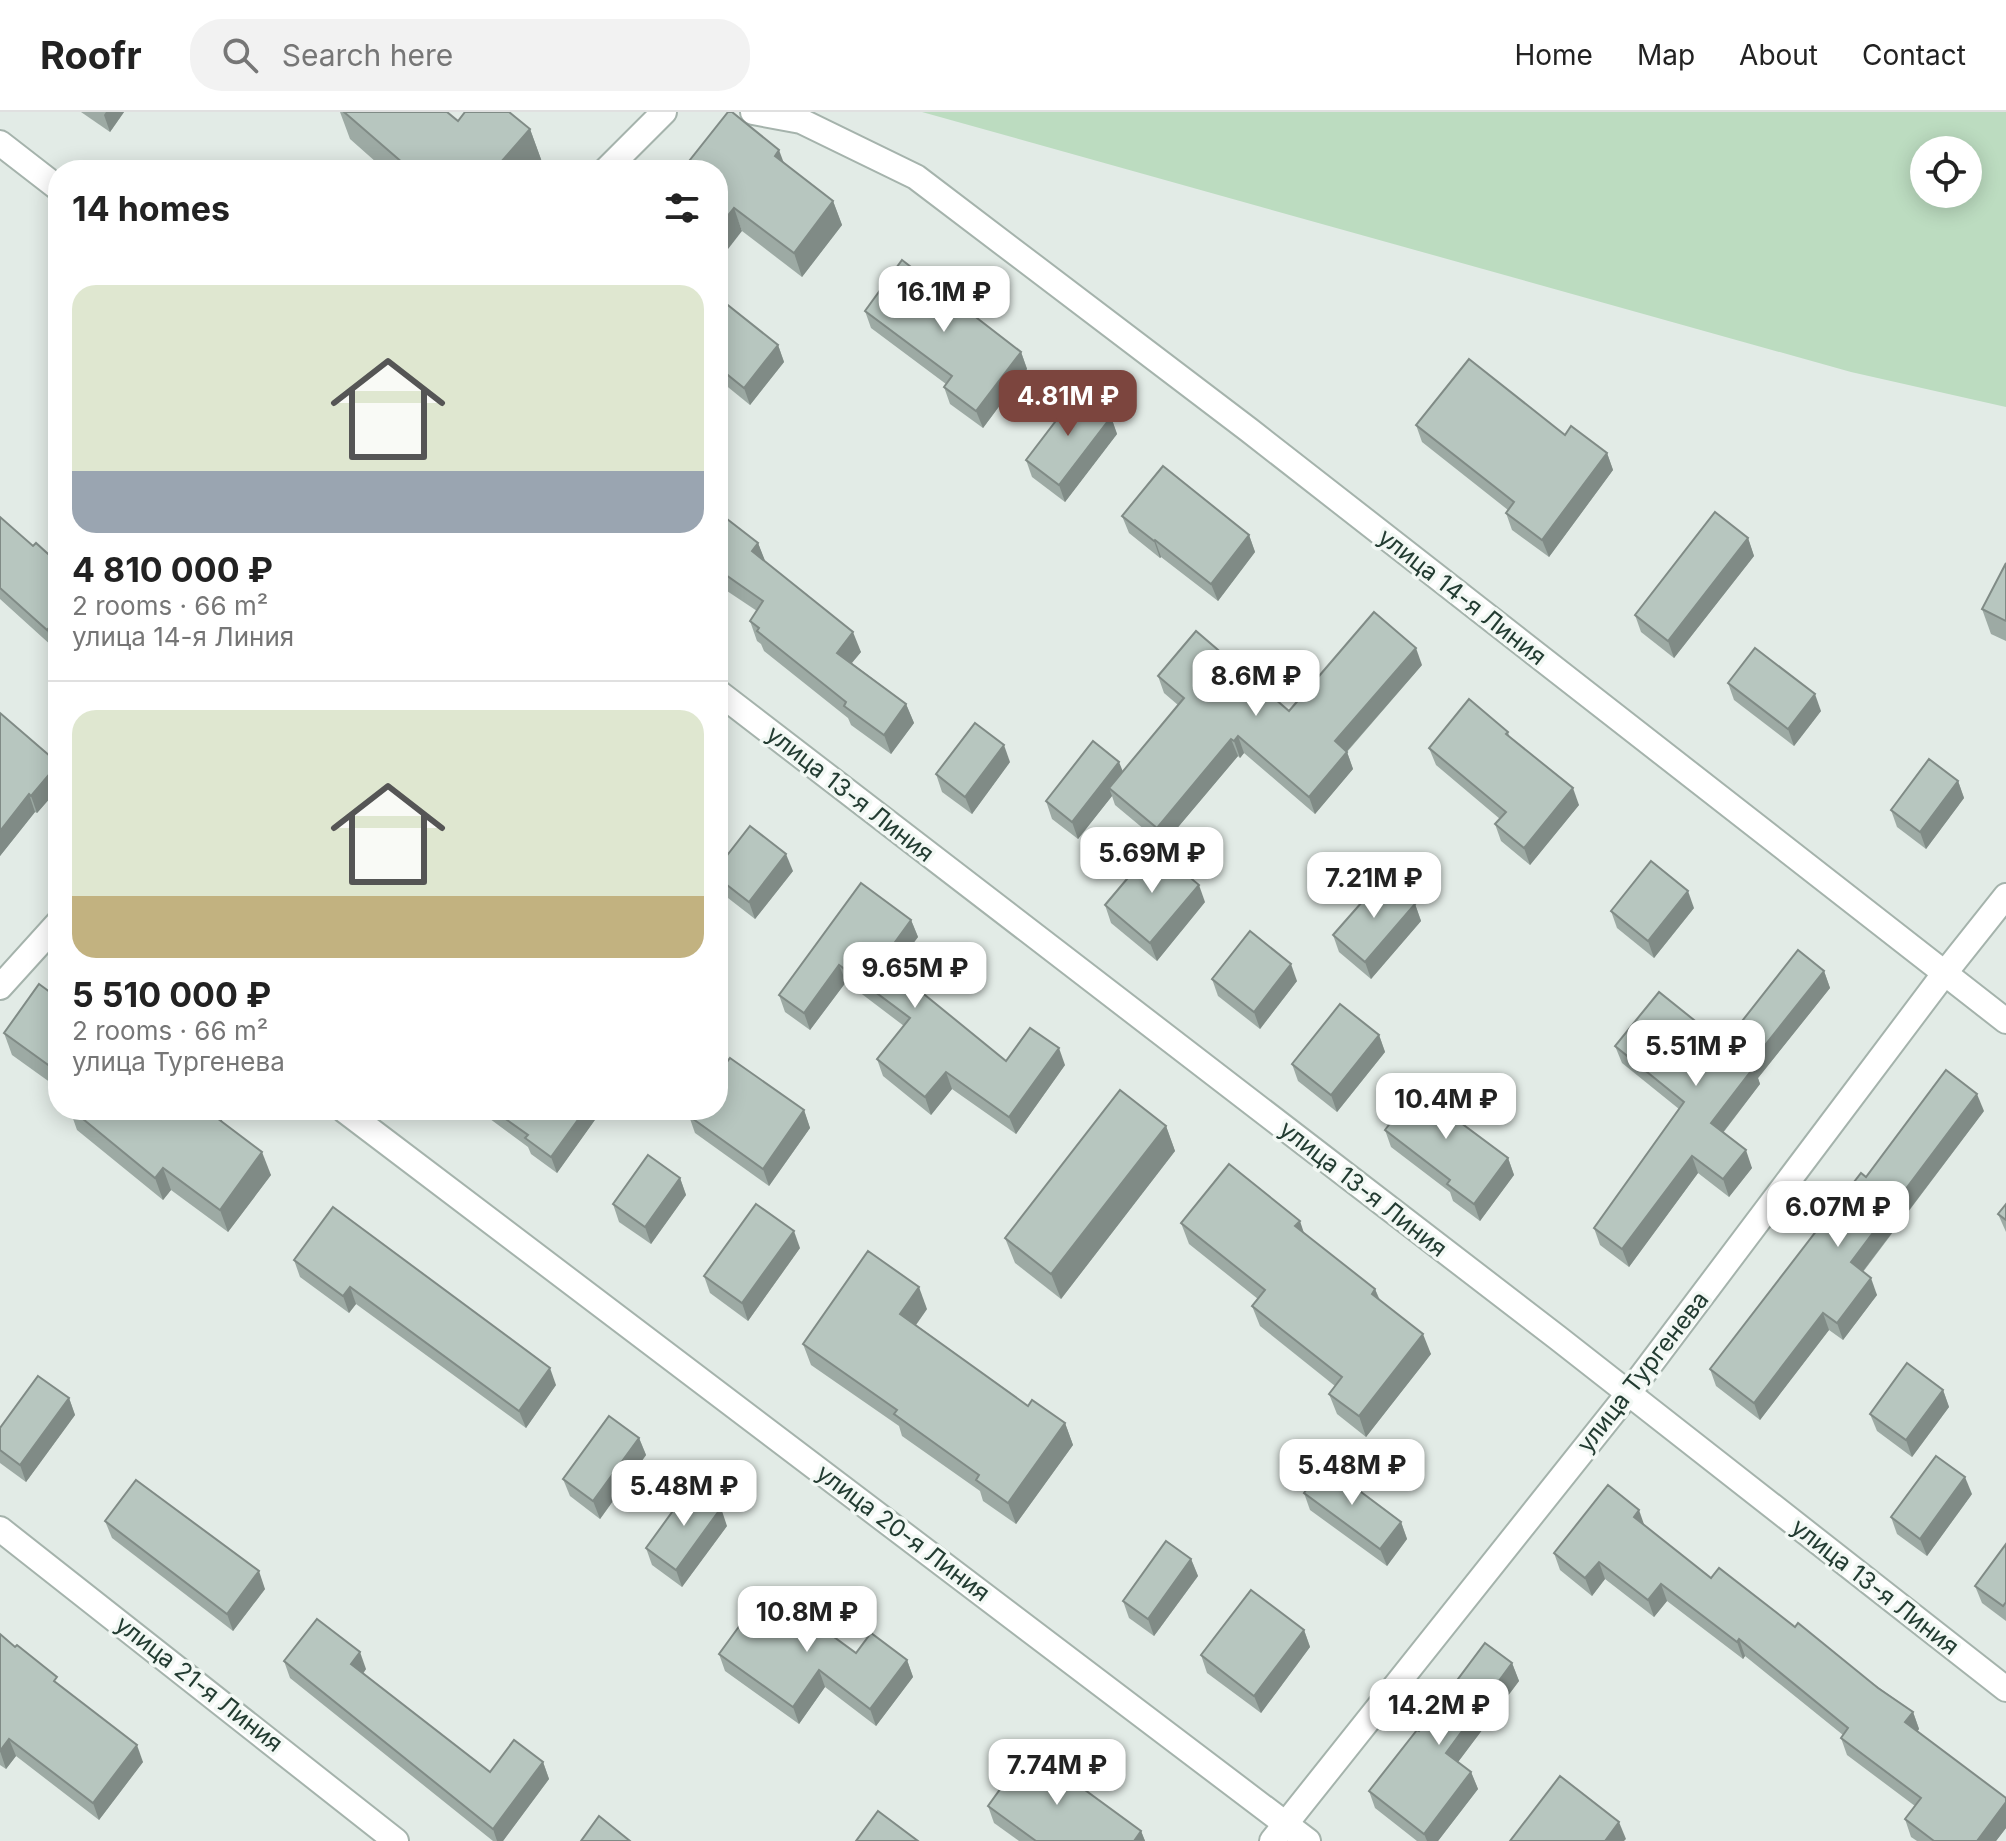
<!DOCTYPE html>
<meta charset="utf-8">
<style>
body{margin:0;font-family:Inter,sans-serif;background:#f2f2f2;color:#222;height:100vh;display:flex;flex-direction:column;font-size:30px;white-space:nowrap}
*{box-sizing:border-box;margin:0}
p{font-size:26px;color:#767676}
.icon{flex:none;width:44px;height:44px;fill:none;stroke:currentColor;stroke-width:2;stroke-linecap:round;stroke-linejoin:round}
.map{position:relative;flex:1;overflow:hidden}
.side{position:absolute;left:48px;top:48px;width:680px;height:960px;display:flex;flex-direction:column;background:#fff;border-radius:32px;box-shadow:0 4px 20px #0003}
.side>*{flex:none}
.fabs{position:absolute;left:1910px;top:24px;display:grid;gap:16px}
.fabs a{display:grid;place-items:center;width:72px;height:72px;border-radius:50%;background:#fff;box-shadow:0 4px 20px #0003;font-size:40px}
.price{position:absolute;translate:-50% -68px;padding:0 18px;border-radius:16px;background:#fff;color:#222;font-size:26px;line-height:52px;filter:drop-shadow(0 2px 4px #0008)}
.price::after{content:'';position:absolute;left:50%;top:48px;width:24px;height:18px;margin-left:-12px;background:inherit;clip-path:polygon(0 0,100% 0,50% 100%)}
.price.current{background:#7c453e;color:#fff}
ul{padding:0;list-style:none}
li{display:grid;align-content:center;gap:16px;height:424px;padding:0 24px}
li+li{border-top:2px solid #e0e0e0}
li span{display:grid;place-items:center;height:248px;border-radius:24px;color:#555}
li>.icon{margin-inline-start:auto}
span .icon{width:144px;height:144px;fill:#fffc;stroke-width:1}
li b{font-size:34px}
h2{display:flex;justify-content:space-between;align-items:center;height:96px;padding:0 24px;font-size:34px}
header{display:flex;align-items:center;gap:48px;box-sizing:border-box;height:112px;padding:0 40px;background:#fff;border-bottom:2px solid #e0e0e0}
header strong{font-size:38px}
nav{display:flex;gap:44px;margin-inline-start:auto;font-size:28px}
.search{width:560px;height:72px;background:#f2f2f2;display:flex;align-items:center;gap:20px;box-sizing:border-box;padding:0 28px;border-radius:32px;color:#767676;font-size:30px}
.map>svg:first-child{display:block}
.green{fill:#bcdcc0;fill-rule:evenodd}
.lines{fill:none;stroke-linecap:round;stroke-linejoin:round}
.street-casing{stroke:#a5b3ac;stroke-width:28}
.street{stroke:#fff;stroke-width:24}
.wall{fill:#9daaa4}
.shaded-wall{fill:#808b86}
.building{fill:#b7c6bf;stroke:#808b86;stroke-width:2}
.labels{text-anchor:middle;stroke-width:7;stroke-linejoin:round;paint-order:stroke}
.street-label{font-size:24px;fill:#233c32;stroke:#f2f8f4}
</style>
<header>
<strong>Roofr</strong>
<div class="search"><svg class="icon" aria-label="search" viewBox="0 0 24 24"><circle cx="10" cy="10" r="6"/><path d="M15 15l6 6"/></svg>Search here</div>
<nav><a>Home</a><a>Map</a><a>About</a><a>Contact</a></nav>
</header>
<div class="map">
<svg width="2006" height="1729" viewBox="0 0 2006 1729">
<rect width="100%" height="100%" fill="#e2ebe6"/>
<path class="green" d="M922,0H2006V295L1851,260ZM1924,38H1968V82H1924Z"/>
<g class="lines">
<defs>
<g id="street">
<path d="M753,0L801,9L916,65L1249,318L2006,909"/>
<path d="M0,31L58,76"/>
<path d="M606,58L664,0"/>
<path d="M718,580L1558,1226L2006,1577"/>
<path d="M0,875L58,811"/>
<path d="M344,998L1308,1729"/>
<path d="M0,1417L396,1729"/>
<path d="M1272,1729L1628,1282L1944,862L2006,784"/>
</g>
</defs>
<use href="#street" class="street-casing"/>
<use href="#street" class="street"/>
</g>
<g class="wall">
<path d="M81,0H124L110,20Z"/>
<path d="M340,0H447L458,9L530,17L542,50L535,58H385L350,27Z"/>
<path d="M784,51L833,89L842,113L802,165L742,119L718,58Z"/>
<path d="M718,187L778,233L784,250L750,293L718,267Z"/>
<path d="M865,199L1021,240L1027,257L983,316L950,292L944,275L946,272L871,216Z"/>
<path d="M1111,305L1117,322L1065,390L1032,365L1026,348Z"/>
<path d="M1416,313L1565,323L1607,341L1613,358L1549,445L1512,418L1506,401L1508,398L1422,330Z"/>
<path d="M718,396L720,402L758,431L765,450L861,540L852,551L906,592L914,611L891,642L851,613L848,606L764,539L761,532L757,529L750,509L757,499L727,479L718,492Z"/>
<path d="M1122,404L1249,423L1255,440L1218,489L1161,445L1160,446L1129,421Z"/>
<path d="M0,405L33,434L58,451V530L53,535L0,487Z"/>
<path d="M1748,426L1754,444L1674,546L1641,520L1635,503Z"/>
<path d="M2006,451V529L1991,522L1982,497Z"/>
<path d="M1422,553L1347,640L1353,657L1315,702L1244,641L1240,646L1238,644L1163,733L1115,693L1112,684L1078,727L1052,707L1046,689L1123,659L1178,593L1164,581L1158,564L1289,599Z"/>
<path d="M1728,571L1821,599L1794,634L1734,588Z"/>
<path d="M0,601L58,651V677L37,701L35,700L0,744Z"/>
<path d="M1508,620L1510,626L1579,693L1530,753L1501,729L1495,712L1500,707L1436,653L1429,636Z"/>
<path d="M1010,650L972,702L942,680L936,662Z"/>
<path d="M1958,669L1964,686L1926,737L1897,715L1891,698Z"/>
<path d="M718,755L793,759L755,807L719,779Z"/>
<path d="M1205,790L1157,849L1111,811L1105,793Z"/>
<path d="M1415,792L1421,809L1371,867L1339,840L1333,823Z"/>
<path d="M1694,796L1654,846L1617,816L1611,799Z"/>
<path d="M911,808L918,825L893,857L1006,949L1065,953L1016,1022L952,977L931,1003L883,964L877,947L904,914L846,870L810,918L785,900L779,883Z"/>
<path d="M1824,859L1830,876L1758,966L1760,972L1723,1021L1752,1056L1729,1085L1698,1061L1629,1155L1600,1133L1594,1116L1679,997L1622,951L1615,934L1724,932Z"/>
<path d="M1212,867L1297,869L1260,917L1218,884Z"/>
<path d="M58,886V976L12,943L4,921Z"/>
<path d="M1379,923L1385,940L1337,1000L1298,969L1292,952Z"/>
<path d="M1458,989L1464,1006L1461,1011L1508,1046L1514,1063L1480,1109L1453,1089L1450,1080L1391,1035L1385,1018Z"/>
<path d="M70,998H218L223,1011L271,1063L228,1120L171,1078L163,1088L77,1018Z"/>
<path d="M478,998H602L557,1061L531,1042L528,1035Z"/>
<path d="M804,998L810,1016L769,1074L695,1021L689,1004Z"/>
<path d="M1984,999L1863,1160L1877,1183L1843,1228L1829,1218L1760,1308L1716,1274L1710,1257L1866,1065Z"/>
<path d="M1166,1014L1175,1039L1061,1187L1015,1151L1005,1126Z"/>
<path d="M680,1066L686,1083L651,1132L619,1110L613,1092Z"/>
<path d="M2006,1092V1120L1998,1102Z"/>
<path d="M1181,1111L1304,1121L1375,1177L1380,1188L1431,1242L1366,1325L1337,1302L1329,1282L1335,1274L1260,1214L1252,1194L1258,1187L1189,1132Z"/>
<path d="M800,1136L748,1209L710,1181L704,1164Z"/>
<path d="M294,1148L556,1273L526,1316L356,1192L349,1201L300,1165Z"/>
<path d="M927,1197L916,1213L1028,1294L1065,1311L1073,1333L1016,1412L983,1389L980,1379L902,1324L899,1314L811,1253L803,1232Z"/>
<path d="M1943,1278L1949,1295L1912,1345L1877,1319L1870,1302Z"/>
<path d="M69,1286L75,1303L26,1370L0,1351V1316Z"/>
<path d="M639,1326L646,1343L600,1407L570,1384L563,1367Z"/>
<path d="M1304,1381L1401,1410L1407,1427L1387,1454L1310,1398Z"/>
<path d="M1972,1382L1927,1444L1897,1422L1891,1405Z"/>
<path d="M105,1409L265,1477L233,1519L112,1426Z"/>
<path d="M727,1414L682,1475L652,1453L646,1436Z"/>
<path d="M1645,1414L1711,1466L1795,1515L1913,1600L1919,1617L1917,1620L2006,1686V1716L1996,1729H1917L1911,1725L1905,1707L1915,1694L1847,1643L1841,1626L1843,1623L1745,1544L1743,1547L1667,1489L1654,1505L1605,1467L1592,1484L1560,1458L1554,1441Z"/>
<path d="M2006,1432V1509L1982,1491L1975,1474Z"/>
<path d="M1191,1447L1198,1464L1154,1524L1129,1506L1123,1489Z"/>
<path d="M1304,1518L1310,1535L1261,1601L1207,1561L1201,1543Z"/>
<path d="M0,1522L61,1575L143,1650L99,1708L16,1644L6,1657L0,1653Z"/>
<path d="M856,1541L907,1548L913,1565L876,1614L825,1575L799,1612L725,1559L719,1542Z"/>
<path d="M284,1549L366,1557L363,1562L490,1660L543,1650L549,1667L503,1729H493L290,1566Z"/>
<path d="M1512,1551L1519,1569L1458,1650L1471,1660L1478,1677L1438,1729H1417L1375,1696L1369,1679L1419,1619Z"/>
<path d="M988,1694L1141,1719L1145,1729H1019L994,1711Z"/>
</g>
<g class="shaded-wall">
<path d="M106,0H124L110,20L104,3Z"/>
<path d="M530,17L542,50L535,58H494Z"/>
<path d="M779,38L788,62L775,44Z"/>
<path d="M833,89L842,113L802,165L794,141Z"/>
<path d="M734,96L742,119L718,150V116Z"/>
<path d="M778,233L784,250L750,293L744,276Z"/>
<path d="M1021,240L1027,257L983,316L976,299Z"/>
<path d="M1111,305L1117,322L1065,390L1059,373Z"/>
<path d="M1607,341L1613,358L1549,445L1542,428Z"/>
<path d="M1249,423L1255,440L1218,489L1211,472Z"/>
<path d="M1748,426L1754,444L1674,546L1668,529Z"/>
<path d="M1155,428L1161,445L1160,446L1154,429Z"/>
<path d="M758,431L766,451L752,439Z"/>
<path d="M720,459L727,479L718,492V462Z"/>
<path d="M58,506V530L53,535L47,518Z"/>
<path d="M853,520L861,540L844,560L837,541Z"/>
<path d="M1416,536L1422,553L1341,646L1335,629Z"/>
<path d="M1815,582L1821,599L1794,634L1788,617Z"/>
<path d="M906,592L914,611L891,642L884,623Z"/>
<path d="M1238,624L1244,641L1240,646L1234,629Z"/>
<path d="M1231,627L1238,644L1163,733L1157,716Z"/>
<path d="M1004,633L1010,650L972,702L965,685Z"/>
<path d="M1347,640L1353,657L1315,702L1309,685Z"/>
<path d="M1119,650L1126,667L1109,676L1112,684L1078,727L1072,710Z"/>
<path d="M58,652V677L37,701L31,684Z"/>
<path d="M1958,669L1964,686L1926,737L1920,720Z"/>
<path d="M1573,676L1579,693L1530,753L1524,736Z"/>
<path d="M29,682L35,700L0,744V719Z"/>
<path d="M786,742L793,759L755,807L749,790Z"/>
<path d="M1199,773L1205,790L1157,849L1150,831Z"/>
<path d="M1688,779L1694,796L1654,846L1648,829Z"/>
<path d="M1415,792L1421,809L1371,867L1365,850Z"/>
<path d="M911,808L918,825L888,865L882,848Z"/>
<path d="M1291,852L1297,869L1260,917L1254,900Z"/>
<path d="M839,853L846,870L810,918L804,901Z"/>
<path d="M1824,859L1830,876L1758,966L1760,972L1717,1028L1711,1011L1750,952Z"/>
<path d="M1379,923L1385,940L1337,1000L1331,983Z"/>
<path d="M1059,936L1065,953L1016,1022L1009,1005Z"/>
<path d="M946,960L952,977L931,1003L925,985Z"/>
<path d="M1977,982L1984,999L1857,1167L1851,1150Z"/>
<path d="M1458,989L1464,1006L1455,1019L1449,1002Z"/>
<path d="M210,998H218L224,1014L209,1000Z"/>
<path d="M585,998H602L557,1061L551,1045Z"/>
<path d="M804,998L810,1016L769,1074L763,1057Z"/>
<path d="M1166,1014L1175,1039L1061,1187L1051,1162Z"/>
<path d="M1746,1038L1752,1056L1729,1085L1723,1067Z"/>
<path d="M262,1040L271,1063L228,1120L220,1098Z"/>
<path d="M1692,1044L1698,1061L1629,1155L1622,1137Z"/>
<path d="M1508,1046L1514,1063L1480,1109L1474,1092Z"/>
<path d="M163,1056L171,1078L163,1088L155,1066Z"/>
<path d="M680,1066L686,1083L651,1132L645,1115Z"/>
<path d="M1300,1109L1307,1130L1295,1114Z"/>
<path d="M794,1119L800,1136L748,1209L742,1191Z"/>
<path d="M1871,1166L1877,1183L1843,1228L1837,1211Z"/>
<path d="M350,1175L356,1192L349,1201L343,1184Z"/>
<path d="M919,1175L927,1197L908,1224L900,1202Z"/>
<path d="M1375,1177L1383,1198L1372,1182Z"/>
<path d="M1823,1201L1829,1218L1760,1308L1754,1291Z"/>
<path d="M1423,1222L1431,1242L1366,1325L1359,1304Z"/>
<path d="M550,1256L556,1273L526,1316L519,1299Z"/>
<path d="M1943,1278L1949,1295L1912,1345L1906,1328Z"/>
<path d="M69,1286L75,1303L26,1370L20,1353Z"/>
<path d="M1065,1311L1073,1333L1016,1412L1008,1391Z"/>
<path d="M639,1326L646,1343L600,1407L593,1389Z"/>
<path d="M1965,1365L1972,1382L1927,1444L1920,1427Z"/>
<path d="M721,1396L727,1414L682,1475L676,1458Z"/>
<path d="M1639,1398L1645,1415L1634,1405Z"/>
<path d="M1401,1410L1407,1427L1387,1454L1380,1437Z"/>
<path d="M1191,1447L1198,1464L1154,1524L1148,1507Z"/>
<path d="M1599,1450L1605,1467L1592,1484L1585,1466Z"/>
<path d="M259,1459L265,1477L233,1519L227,1502Z"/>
<path d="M1661,1472L1667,1489L1654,1505L1648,1488Z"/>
<path d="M1304,1518L1310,1535L1261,1601L1254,1584Z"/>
<path d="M1739,1527L1745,1544L1743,1547L1737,1530Z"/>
<path d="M360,1540L366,1557L357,1569L351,1552Z"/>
<path d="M907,1548L913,1565L876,1614L870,1597Z"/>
<path d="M1512,1551L1519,1569L1452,1658L1446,1641Z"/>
<path d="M819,1558L825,1575L799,1612L793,1595Z"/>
<path d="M1913,1600L1919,1617L1911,1628L1905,1610Z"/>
<path d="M9,1627L16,1644L6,1657L0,1639Z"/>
<path d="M137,1633L143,1650L99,1708L93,1691Z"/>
<path d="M543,1650L549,1667L503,1729H497L493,1717Z"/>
<path d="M1471,1660L1478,1677L1438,1729H1427L1424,1722Z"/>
<path d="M2006,1690V1716L1996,1729H1977Z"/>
<path d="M1619,1710L1626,1727L1624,1729H1605Z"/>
<path d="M1141,1719L1145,1729H1134Z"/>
</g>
<g class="building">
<path d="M344,0H447L458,9L465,0H509L530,17L494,58H411Z"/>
<path d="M728,0H732L779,38L775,44L833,89L794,141L734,96L718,116V58H682Z"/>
<path d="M296,51L306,58H290Z"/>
<path d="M902,148L1021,240L976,299L944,275L952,264L865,199Z"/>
<path d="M719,186L778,233L744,276L718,255Z"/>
<path d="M1469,247L1565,323L1571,314L1607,341L1542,428L1506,401L1514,390L1416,313Z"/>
<path d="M1078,280L1111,305L1059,373L1026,348Z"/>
<path d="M1163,354L1249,423L1211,472L1155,428L1154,429L1122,404Z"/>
<path d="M718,400L758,431L752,439L853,520L837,541L906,592L884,623L844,594L846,590L757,519L759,516L750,509L763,489L720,459L718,462Z"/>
<path d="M1715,400L1748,426L1668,529L1635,503Z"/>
<path d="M0,405L33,434L36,431L58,451V506L47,518L0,476Z"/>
<path d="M2006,451V509L1982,497Z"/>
<path d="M1374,500L1416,536L1335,629L1347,640L1309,685L1238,624L1234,629L1231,627L1157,716L1109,676L1184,586L1158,564L1196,519L1289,599Z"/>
<path d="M1755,536L1815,582L1788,617L1728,571Z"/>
<path d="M1469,587L1508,620L1506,622L1573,676L1524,736L1495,712L1506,700L1429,636Z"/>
<path d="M0,601L58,651V652L31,684L29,682L0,719Z"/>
<path d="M975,611L1004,633L965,685L936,662Z"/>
<path d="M1093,629L1119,650L1072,710L1046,689Z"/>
<path d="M1929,647L1958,669L1920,720L1891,698Z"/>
<path d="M750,714L786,742L749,790L718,766V755Z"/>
<path d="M1154,735L1199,773L1150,831L1105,793Z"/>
<path d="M1651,749L1688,779L1648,829L1611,799Z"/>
<path d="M1384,765L1415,792L1365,850L1333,823Z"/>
<path d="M861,771L911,808L882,848L1006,949L1030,916L1059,936L1009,1005L946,960L925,985L877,947L910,906L839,853L804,901L779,883Z"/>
<path d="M1250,819L1291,852L1254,900L1212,867Z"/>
<path d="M1798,838L1824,859L1750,952L1754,955L1711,1011L1746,1038L1723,1067L1692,1044L1622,1137L1594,1116L1684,990L1615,934L1659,880L1724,932Z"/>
<path d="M39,872L58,886V960L4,921Z"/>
<path d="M1340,892L1379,923L1331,983L1292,952Z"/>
<path d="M730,946L804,998L763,1057L689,1004L693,998H718V962Z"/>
<path d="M1946,958L1977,982L1851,1150L1871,1166L1837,1211L1823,1201L1754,1291L1710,1257L1861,1061L1866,1065Z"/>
<path d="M1426,964L1458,989L1449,1002L1508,1046L1474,1092L1447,1072L1450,1068L1385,1018Z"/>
<path d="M1120,978L1166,1014L1051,1162L1005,1126Z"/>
<path d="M72,998H210L209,1000L262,1040L220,1098L163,1056L155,1066Z"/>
<path d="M493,998H585L551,1045L525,1026L528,1023Z"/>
<path d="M648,1043L680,1066L645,1115L613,1092Z"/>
<path d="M1229,1052L1300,1109L1295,1114L1375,1177L1372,1182L1423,1222L1359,1304L1329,1282L1342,1265L1252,1194L1265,1178L1181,1111Z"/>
<path d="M756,1092L794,1119L742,1191L704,1164Z"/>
<path d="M2006,1092V1108L1998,1102Z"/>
<path d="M333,1095L550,1256L519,1299L350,1175L343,1184L294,1148Z"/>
<path d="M868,1139L919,1175L900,1202L1028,1294L1032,1288L1065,1311L1008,1391L976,1368L979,1363L894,1302L897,1298L803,1232Z"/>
<path d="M1907,1251L1943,1278L1906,1328L1870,1302Z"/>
<path d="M38,1264L69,1286L20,1353L0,1338V1316Z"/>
<path d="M609,1304L639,1326L593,1389L563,1367Z"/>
<path d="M1936,1344L1965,1365L1920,1427L1891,1405Z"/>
<path d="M1325,1353L1401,1410L1380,1437L1304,1381Z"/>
<path d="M136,1368L259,1459L227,1502L105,1409Z"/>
<path d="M1608,1373L1639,1398L1634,1405L1711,1466L1719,1456L1795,1515L1798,1511L1878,1576L1913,1600L1905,1610L2006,1686V1690L1977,1729H1934L1905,1707L1921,1686L1841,1626L1848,1616L1739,1527L1737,1530L1661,1472L1648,1488L1599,1450L1585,1466L1554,1441Z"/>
<path d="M691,1374L721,1396L676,1458L646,1436Z"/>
<path d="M1166,1429L1191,1447L1148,1507L1123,1489Z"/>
<path d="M2006,1432V1490L2003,1494L1975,1474Z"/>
<path d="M767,1476L856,1541L871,1521L907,1548L870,1597L819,1558L793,1595L719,1542Z"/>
<path d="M1251,1478L1304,1518L1254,1584L1201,1543Z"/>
<path d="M317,1507L360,1540L351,1552L490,1660L514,1628L543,1650L493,1717L284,1549Z"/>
<path d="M0,1522L15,1535L17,1533L57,1565L54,1569L137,1633L93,1691L9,1627L0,1639Z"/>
<path d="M1485,1531L1512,1551L1446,1641L1471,1660L1424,1722L1369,1679L1417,1618L1419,1619Z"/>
<path d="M1029,1637L1141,1719L1134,1729H1036L988,1694Z"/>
<path d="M1560,1664L1619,1710L1605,1729H1510Z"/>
<path d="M878,1699L918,1729H856Z"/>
<path d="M599,1704L630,1729H581Z"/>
</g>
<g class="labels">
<g class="street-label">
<text transform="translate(1462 485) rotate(38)" y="8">улица 14-я Линия</text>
<text transform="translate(850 682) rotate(38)" y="8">улица 13-я Линия</text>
<text transform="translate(1363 1077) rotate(38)" y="8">улица 13-я Линия</text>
<text transform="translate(1643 1260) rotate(-52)" y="8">улица Тургенева</text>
<text transform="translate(903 1421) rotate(37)" y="8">улица 20-я Линия</text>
<text transform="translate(1875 1475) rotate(38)" y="8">улица 13-я Линия</text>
<text transform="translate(199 1572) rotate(38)" y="8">улица 21-я Линия</text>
</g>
</g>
</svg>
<div class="fabs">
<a><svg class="icon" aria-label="locate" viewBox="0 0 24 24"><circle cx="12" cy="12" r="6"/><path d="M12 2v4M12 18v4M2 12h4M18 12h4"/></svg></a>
</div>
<b class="price" style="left:944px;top:222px">16.1M ₽</b>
<b class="price current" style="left:1068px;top:326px">4.81M ₽</b>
<b class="price" style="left:1256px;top:606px">8.6M ₽</b>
<b class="price" style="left:1152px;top:783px">5.69M ₽</b>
<b class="price" style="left:1374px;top:808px">7.21M ₽</b>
<b class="price" style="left:915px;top:898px">9.65M ₽</b>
<b class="price" style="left:1696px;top:976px">5.51M ₽</b>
<b class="price" style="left:1446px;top:1029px">10.4M ₽</b>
<b class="price" style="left:1838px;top:1137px">6.07M ₽</b>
<b class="price" style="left:1352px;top:1395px">5.48M ₽</b>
<b class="price" style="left:684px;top:1416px">5.48M ₽</b>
<b class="price" style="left:807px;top:1542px">10.8M ₽</b>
<b class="price" style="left:1439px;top:1635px">14.2M ₽</b>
<b class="price" style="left:1057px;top:1695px">7.74M ₽</b>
<section class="side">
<h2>14 homes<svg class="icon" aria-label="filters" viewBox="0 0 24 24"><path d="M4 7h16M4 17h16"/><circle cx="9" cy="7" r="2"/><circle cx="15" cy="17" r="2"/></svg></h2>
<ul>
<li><span style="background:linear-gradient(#dfe7d0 75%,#9aa5b1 0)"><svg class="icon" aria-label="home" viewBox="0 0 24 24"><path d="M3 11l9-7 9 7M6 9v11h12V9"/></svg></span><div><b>4 810 000 ₽</b><p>2 rooms · 66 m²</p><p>улица 14-я Линия</p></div></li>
<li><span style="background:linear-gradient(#dfe7d0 75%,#c2b280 0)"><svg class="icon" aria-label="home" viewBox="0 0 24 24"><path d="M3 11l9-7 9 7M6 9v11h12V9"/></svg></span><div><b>5 510 000 ₽</b><p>2 rooms · 66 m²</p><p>улица Тургенева</p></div></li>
</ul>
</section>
</div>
